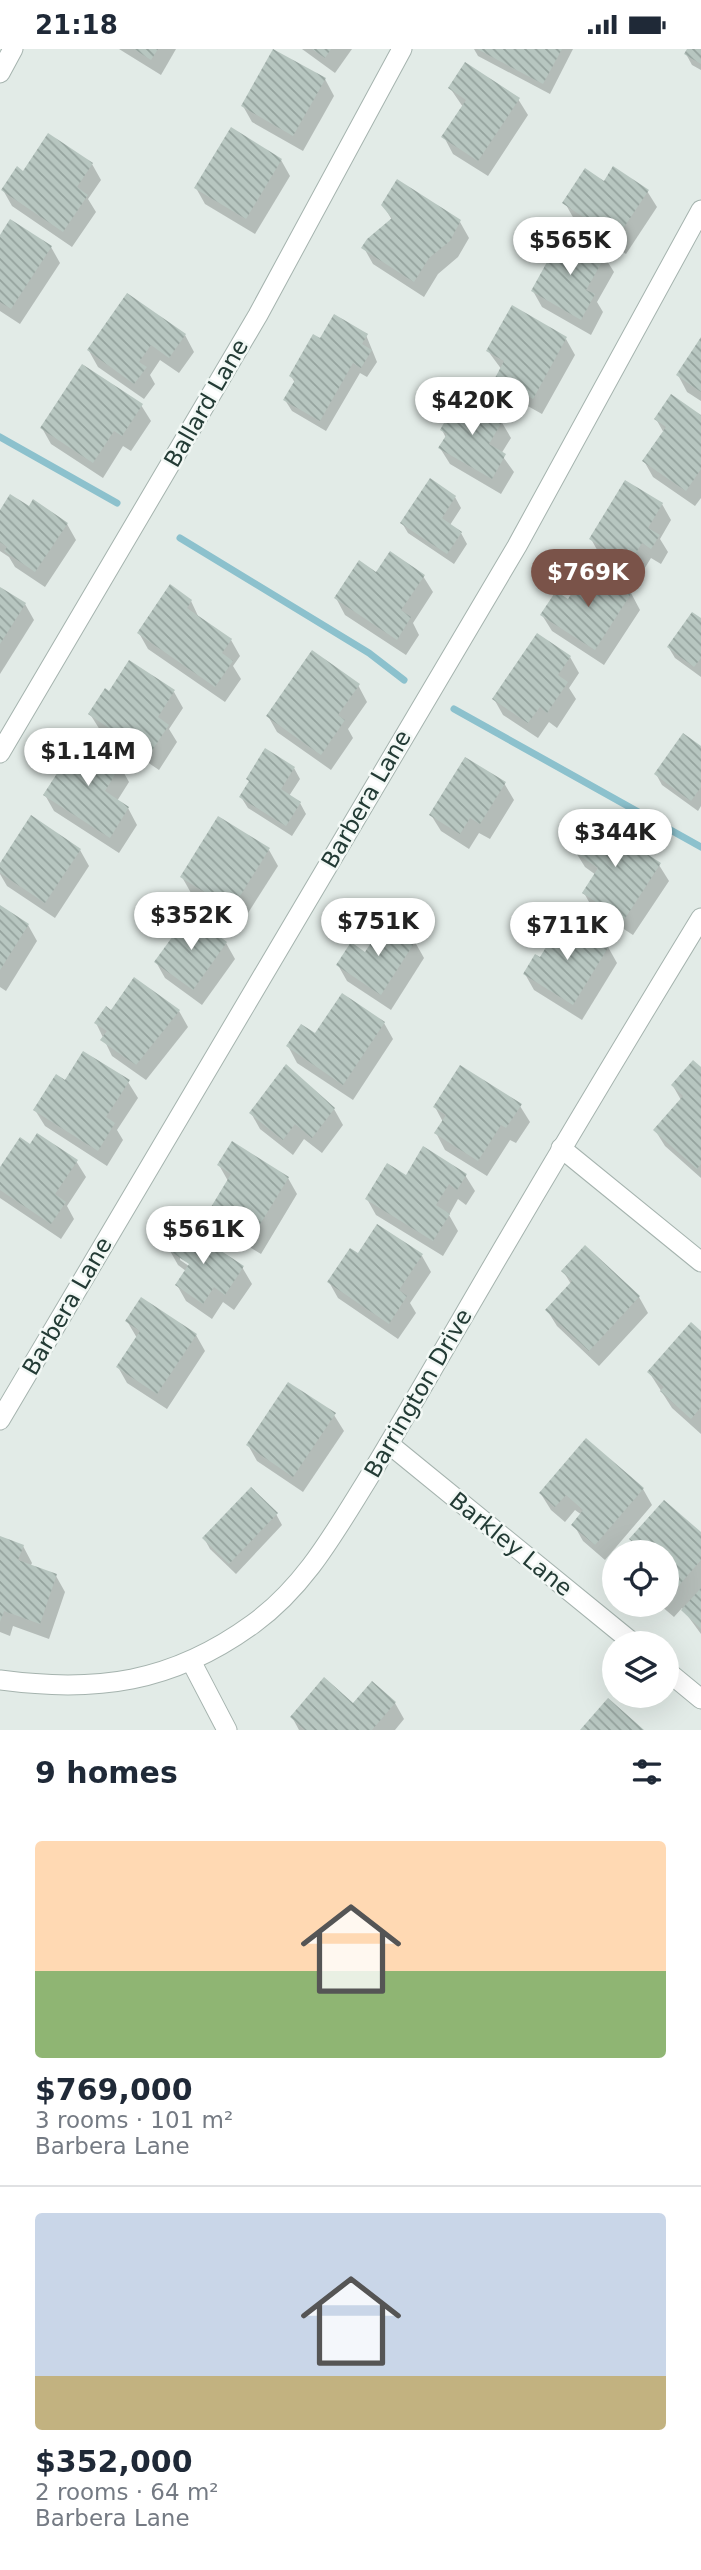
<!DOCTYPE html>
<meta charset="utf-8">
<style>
body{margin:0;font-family:"DejaVu Sans",sans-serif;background:#f2f2f3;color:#1f2937;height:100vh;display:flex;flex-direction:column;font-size:26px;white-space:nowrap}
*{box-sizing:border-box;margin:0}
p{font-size:23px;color:#747a83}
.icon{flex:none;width:38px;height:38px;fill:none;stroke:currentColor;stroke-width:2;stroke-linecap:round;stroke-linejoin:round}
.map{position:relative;height:1681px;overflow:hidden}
.sheet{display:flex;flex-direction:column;background:#fff;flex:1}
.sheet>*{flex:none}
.buttons{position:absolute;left:602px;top:1491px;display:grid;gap:14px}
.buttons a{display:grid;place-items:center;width:77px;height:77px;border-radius:50%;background:#fff;box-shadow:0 7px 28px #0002;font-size:35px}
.price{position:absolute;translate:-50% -60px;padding:0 16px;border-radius:24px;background:#fff;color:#222;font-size:23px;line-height:46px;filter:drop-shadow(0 2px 4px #0008)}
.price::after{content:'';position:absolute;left:50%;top:42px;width:21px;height:16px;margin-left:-10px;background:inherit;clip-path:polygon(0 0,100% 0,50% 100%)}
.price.active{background:#7a5349;color:#fff}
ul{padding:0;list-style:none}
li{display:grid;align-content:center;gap:14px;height:371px;padding:0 35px}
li+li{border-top:2px solid #e0e1e3}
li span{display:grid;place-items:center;height:217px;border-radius:7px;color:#555}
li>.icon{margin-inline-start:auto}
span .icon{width:126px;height:126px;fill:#fffc;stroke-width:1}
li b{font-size:30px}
h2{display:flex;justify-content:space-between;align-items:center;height:84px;padding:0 35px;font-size:30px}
.status{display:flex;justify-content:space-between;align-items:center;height:49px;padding:0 35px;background:#fff;direction:ltr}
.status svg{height:19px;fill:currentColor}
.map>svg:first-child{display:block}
.shadow{fill:#0003;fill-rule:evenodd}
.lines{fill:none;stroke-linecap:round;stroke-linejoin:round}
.stream{stroke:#8cc1cd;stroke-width:7}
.building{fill:url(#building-back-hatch)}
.minor-casing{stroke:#a5b3ae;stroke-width:21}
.minor{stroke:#fff;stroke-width:19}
.labels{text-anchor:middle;stroke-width:5;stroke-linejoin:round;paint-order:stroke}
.street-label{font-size:23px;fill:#233b35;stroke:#f2f8f5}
</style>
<div class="status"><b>21:18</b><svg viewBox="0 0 49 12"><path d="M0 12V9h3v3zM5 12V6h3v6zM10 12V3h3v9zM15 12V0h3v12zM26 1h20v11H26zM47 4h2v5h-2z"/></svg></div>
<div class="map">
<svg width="701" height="1681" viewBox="0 0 701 1681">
<defs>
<pattern id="building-back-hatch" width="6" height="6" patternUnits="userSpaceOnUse" patternTransform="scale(1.75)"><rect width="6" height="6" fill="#b7c6c0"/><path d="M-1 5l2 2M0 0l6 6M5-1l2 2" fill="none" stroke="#94a29d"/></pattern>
</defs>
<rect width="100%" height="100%" fill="#e2ebe7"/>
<g class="shadow">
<path d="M119,0H176L161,26Z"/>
<path d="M302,0H352L335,24Z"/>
<path d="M474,0H573L550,45L478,7Z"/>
<path d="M689,0H701V21L692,16L686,5Z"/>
<path d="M325,30L334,47L303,102L252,73L243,57Z"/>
<path d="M450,39L518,50L528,66L488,127L453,105L444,88L463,58Z"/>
<path d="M281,111L290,127L255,185L205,155L196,139Z"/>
<path d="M92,115L101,131L88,150L96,163L72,198L12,157L3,141L24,124Z"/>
<path d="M604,135L647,142L657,158L626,205L574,170L565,154Z"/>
<path d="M383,156L460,173L469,189L458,208L438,225L424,248L373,215L364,199L392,171Z"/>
<path d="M0,189L51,198L60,214L20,275L0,262Z"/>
<path d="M568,203L604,207L614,223L597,253L603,263L591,286L542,258L533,242Z"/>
<path d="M185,286L194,303L179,324L160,311L150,326L155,335L144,350L98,318L89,302Z"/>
<path d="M366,286L377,313L367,328L360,324L326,382L292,362L285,351L295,334L291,327L321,291Z"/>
<path d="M566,290L575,306L542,365L506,345L497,329L502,321L488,302Z"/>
<path d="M701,291V352L687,343L678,326Z"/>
<path d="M141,356L151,372L131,402L123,397L103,429L51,395L42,379Z"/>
<path d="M701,368V449L695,457L653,428L644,412L664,384L656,370Z"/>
<path d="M501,372L511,389L501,405L514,423L501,445L450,415L440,399L446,389L442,381Z"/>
<path d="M455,448L461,459L450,476L461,484L467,495L454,515L408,484L402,474Z"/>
<path d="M662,455L671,471L660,490L668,503L661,515L651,509L638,530L600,506L591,490Z"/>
<path d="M29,460L67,475L76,491L45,538L15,518L9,508L0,502V464Z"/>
<path d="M598,523L631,544L640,561L604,616L552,582L542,566L589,537Z"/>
<path d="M377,525L423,527L433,543L413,574L419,586L406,606L345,566L336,549Z"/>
<path d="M0,540L25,555L34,571L0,625Z"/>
<path d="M191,552L199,569L231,591L240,607L233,617L241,630L225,653L148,600L139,584Z"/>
<path d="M701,572V628L675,609L669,599Z"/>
<path d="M570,608L579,624L569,639L576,650L557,679L549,673L538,689L503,666L494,650Z"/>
<path d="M358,636L367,653L348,680L353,689L331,721L277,683L268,667Z"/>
<path d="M174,643L183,659L169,680L177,693L159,721L100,681L90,665L109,645Z"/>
<path d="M701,700V757L698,762L662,736L656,725Z"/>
<path d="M120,717L129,733L117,752L128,759L137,776L119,804L54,762L45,746Z"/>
<path d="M294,719L300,730L289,747L300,754L306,765L292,787L248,759L241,748L250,734L248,730Z"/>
<path d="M504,734L514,751L490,790L479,784L469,800L441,782L431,766Z"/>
<path d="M80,801L89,817L55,869L7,837L0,825V817Z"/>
<path d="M269,801L278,817L241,875L191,844L182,828Z"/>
<path d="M575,802L659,816L669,832L633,886L593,860L584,844L596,826L585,818Z"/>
<path d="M0,858L28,876L37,892L6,942L0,938Z"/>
<path d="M415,893L424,909L391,961L347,932L338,916L366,905Z"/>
<path d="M226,894L235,910L202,956L165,929L156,913Z"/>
<path d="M608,898L617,914L582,971L534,941L525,925L541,911Z"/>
<path d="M179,962L188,978L146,1031L112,1007L96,974L112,963Z"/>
<path d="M384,974L393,990L353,1051L297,1014L288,997L315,987Z"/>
<path d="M701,1020V1129L665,1097L655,1081L681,1051L673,1037Z"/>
<path d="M128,1033L138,1049L117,1081L123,1091L107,1117L45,1077L35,1061L65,1034Z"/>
<path d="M520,1057L530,1073L516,1094L510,1091L487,1127L445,1101L436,1084L443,1073L435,1058Z"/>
<path d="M334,1060L343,1076L322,1104L304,1090L293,1106L260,1080L251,1064Z"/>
<path d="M30,1098L76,1112L86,1128L67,1157L74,1170L61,1190L0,1149V1121Z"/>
<path d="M219,1116L288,1129L297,1145L261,1205L219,1179L210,1163L228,1132Z"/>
<path d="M465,1126L475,1142L466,1156L458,1150L449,1166L458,1182L443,1207L376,1166L367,1150L406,1128Z"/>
<path d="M169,1200L242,1218L252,1235L234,1261L223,1253L212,1270L186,1252L177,1236L186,1222L178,1216ZM180,1207L197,1218L195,1221L180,1211Z"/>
<path d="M358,1206L422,1207L431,1223L410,1254L416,1264L398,1290L338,1249L329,1233Z"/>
<path d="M563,1222L639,1248L648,1264L599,1317L557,1277L547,1261L571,1235Z"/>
<path d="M127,1272L196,1286L205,1302L167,1360L127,1334L118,1318L137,1289Z"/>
<path d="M701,1285V1385L672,1359L649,1323Z"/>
<path d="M334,1366L344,1382L303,1443L257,1412L248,1396Z"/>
<path d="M643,1440L652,1456L605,1511L583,1492L574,1476L582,1466L575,1461L565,1473L551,1461L541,1445Z"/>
<path d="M276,1465L282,1476L236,1525L210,1500L204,1489Z"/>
<path d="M701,1485V1585L682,1559L674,1568L660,1556H667V1503H639L632,1490Z"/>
<path d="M0,1489L23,1497L32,1514L30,1518L56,1527L65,1543L49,1590L13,1577L10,1587L0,1583Z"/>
<path d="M395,1654L404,1670L395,1681H299L292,1668L353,1656Z"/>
</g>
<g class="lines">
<g class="stream">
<path d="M0,388L117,454"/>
<path d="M180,489L369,604L404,631"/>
<path d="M454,660L701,798"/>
</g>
</g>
<g class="building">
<path d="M134,0H158L151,11Z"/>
<path d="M273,0L326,29L293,87L241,57Z"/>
<path d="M312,0H331L325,9Z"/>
<path d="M477,0H562L543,35Z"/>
<path d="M687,0H701V15L684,5Z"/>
<path d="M465,13L520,49L478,112L441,88L466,51L448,39Z"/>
<path d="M231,78L282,110L246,170L194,139Z"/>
<path d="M48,84L93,114L77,138L88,146L63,183L1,141L17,117L23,122Z"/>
<path d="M613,117L649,141L616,190L562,154L585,119L604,132Z"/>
<path d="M397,130L461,171L450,192L429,209L414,233L361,199L367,190L392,169L381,156Z"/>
<path d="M10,170L52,197L11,260L0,253V186Z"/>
<path d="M574,188L606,206L586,241L595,245L581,271L531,242L557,195L567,201Z"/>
<path d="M127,244L186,285L169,309L151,296L139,313L147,318L134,335L87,301Z"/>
<path d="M512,256L567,288L533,350L495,329L504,312L486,302Z"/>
<path d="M334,265L368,285L362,295L372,301L361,319L353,314L320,372L283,351L295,331L289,327L313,285L320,289Z"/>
<path d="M701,288V343L676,326Z"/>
<path d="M82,315L143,355L122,387L114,382L93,414L40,379Z"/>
<path d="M671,345L701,366V420L686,442L642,412L666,378L654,370Z"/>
<path d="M460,346L503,371L489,395L506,405L492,430L438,399L447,385L440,381Z"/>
<path d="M430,429L456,447L442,469L462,483L447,505L400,474Z"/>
<path d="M625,431L663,454L648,479L660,486L651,500L642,494L629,515L589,490Z"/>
<path d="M10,445L29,457L33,450L68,474L35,523L4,502L7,498L0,493V461Z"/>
<path d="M390,502L425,526L401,561L411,568L397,591L334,549L359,511L376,523Z"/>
<path d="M598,521L632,543L595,601L540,566L556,542L568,550L581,530L588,535Z"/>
<path d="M170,535L192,551L187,559L232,590L222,604L233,612L215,638L137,584Z"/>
<path d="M0,538L26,554L0,595Z"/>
<path d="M692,563L701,569V609L694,618L667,598Z"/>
<path d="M537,584L571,607L558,626L568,633L547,664L540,658L528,674L492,650Z"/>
<path d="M312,601L360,635L338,666L345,671L321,706L266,667Z"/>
<path d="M129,611L175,641L158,668L169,676L149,706L88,665L105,639L109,642Z"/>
<path d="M683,684L701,697V738L691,752L654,725Z"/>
<path d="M80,689L121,716L105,742L129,758L110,789L43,746Z"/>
<path d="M265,699L295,718L281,740L301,753L286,777L239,748L249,732L246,730Z"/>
<path d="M465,708L506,733L480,775L470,769L460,785L429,766Z"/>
<path d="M31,766L81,800L45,854L0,824V814Z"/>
<path d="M218,767L270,799L232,860L180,828Z"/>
<path d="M594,771L661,814L624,871L582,844L598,819L573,802Z"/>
<path d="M0,856L29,875L0,921Z"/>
<path d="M189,865L227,893L193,941L154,913Z"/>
<path d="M564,869L609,897L573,956L523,925L535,905L540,908Z"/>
<path d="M386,871L416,891L381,946L336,916L351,893L365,903Z"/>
<path d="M134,928L180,961L136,1016L100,991L107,982L94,974L106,957L111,961Z"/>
<path d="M342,944L385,973L343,1036L286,997L301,975L315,984Z"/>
<path d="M83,1002L130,1031L106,1068L115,1074L98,1102L33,1061L56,1025L65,1031Z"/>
<path d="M693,1011L701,1018V1115L697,1120L653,1081L683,1047L671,1036Z"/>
<path d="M286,1015L335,1059L312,1089L295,1075L283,1091L249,1064Z"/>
<path d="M460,1016L522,1055L506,1079L501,1076L478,1112L434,1084L446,1066L433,1058Z"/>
<path d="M37,1084L78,1111L55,1145L66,1153L51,1175L0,1141V1118L20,1088L30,1095Z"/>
<path d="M232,1092L289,1128L251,1190L208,1163L231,1125L217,1116Z"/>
<path d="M423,1097L467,1125L457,1141L449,1135L436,1156L450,1165L433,1192L365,1150L387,1114L406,1126Z"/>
<path d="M377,1175L423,1205L399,1241L407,1247L389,1275L327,1233L350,1199L358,1204Z"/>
<path d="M183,1177L244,1217L225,1246L214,1238L203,1255L175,1236L189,1215L167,1200Z"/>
<path d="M585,1196L640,1247L589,1302L545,1261L572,1232L561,1222Z"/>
<path d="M141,1248L197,1285L157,1345L116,1318L140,1282L125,1272Z"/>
<path d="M691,1273L701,1282V1358L691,1370L660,1342L664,1338L647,1323Z"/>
<path d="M288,1333L336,1364L293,1428L246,1396Z"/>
<path d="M586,1389L644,1439L595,1496L571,1476L583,1461L566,1446L555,1458L539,1444Z"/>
<path d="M251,1438L278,1464L229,1515L202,1489Z"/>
<path d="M664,1451L701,1483V1511L667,1550V1503H644L629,1490Z"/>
<path d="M0,1487L24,1496L18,1511L57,1525L40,1575L4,1562L0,1573Z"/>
<path d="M701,1539V1580L681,1561Z"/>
<path d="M324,1628L353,1654L372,1632L396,1653L372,1681H305L290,1668Z"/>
<path d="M608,1649L644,1681H580Z"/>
</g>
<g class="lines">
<defs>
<g id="minor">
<path d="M0,24L13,0"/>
<path d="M0,704L258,266L402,0"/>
<path d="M561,1099L701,1213"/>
<path d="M0,1371L517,497L701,161"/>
<path d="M389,1395L633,1594"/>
<path d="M191,1612L227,1681"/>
<path d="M667,1622L701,1650"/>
<path d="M0,1631C96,1644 172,1634 253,1575C304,1538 333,1486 366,1433C397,1382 426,1331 456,1280C536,1142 618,1005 701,869"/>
</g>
</defs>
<use href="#minor" class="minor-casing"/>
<use href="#minor" class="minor"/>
</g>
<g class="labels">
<g class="street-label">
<text transform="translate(206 354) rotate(-60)" y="8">Ballard Lane</text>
<text transform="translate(366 750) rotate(-60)" y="8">Barbera Lane</text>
<text transform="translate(67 1257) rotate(-60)" y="8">Barbera Lane</text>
<text transform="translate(418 1344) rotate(-60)" y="8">Barrington Drive</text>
<text transform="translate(511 1495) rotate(39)" y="8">Barkley Lane</text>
</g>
</g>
</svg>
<div class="buttons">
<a><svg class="icon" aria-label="locate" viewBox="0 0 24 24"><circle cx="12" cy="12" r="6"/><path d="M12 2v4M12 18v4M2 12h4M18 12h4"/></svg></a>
<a><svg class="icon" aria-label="layers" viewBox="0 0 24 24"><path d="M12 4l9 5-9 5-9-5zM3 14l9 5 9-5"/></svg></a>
</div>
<b class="price" style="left:570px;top:228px">$565K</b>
<b class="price" style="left:472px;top:388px">$420K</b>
<b class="price active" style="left:588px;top:560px">$769K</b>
<b class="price" style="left:88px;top:739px">$1.14M</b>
<b class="price" style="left:615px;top:820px">$344K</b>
<b class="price" style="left:191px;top:903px">$352K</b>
<b class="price" style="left:378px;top:909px">$751K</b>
<b class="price" style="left:567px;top:913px">$711K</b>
<b class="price" style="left:203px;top:1217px">$561K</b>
</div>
<section class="sheet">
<h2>9 homes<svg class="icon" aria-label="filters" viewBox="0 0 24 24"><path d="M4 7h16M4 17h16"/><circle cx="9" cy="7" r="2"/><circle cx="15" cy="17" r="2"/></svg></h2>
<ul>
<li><span style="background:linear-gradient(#ffd9b3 60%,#8fb573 0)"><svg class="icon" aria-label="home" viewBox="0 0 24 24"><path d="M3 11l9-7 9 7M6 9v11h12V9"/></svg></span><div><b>$769,000</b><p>3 rooms · 101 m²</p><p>Barbera Lane</p></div></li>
<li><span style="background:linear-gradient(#c9d6e8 75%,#c2b280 0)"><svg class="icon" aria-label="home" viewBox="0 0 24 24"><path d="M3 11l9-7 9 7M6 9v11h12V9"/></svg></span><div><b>$352,000</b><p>2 rooms · 64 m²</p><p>Barbera Lane</p></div></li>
</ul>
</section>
